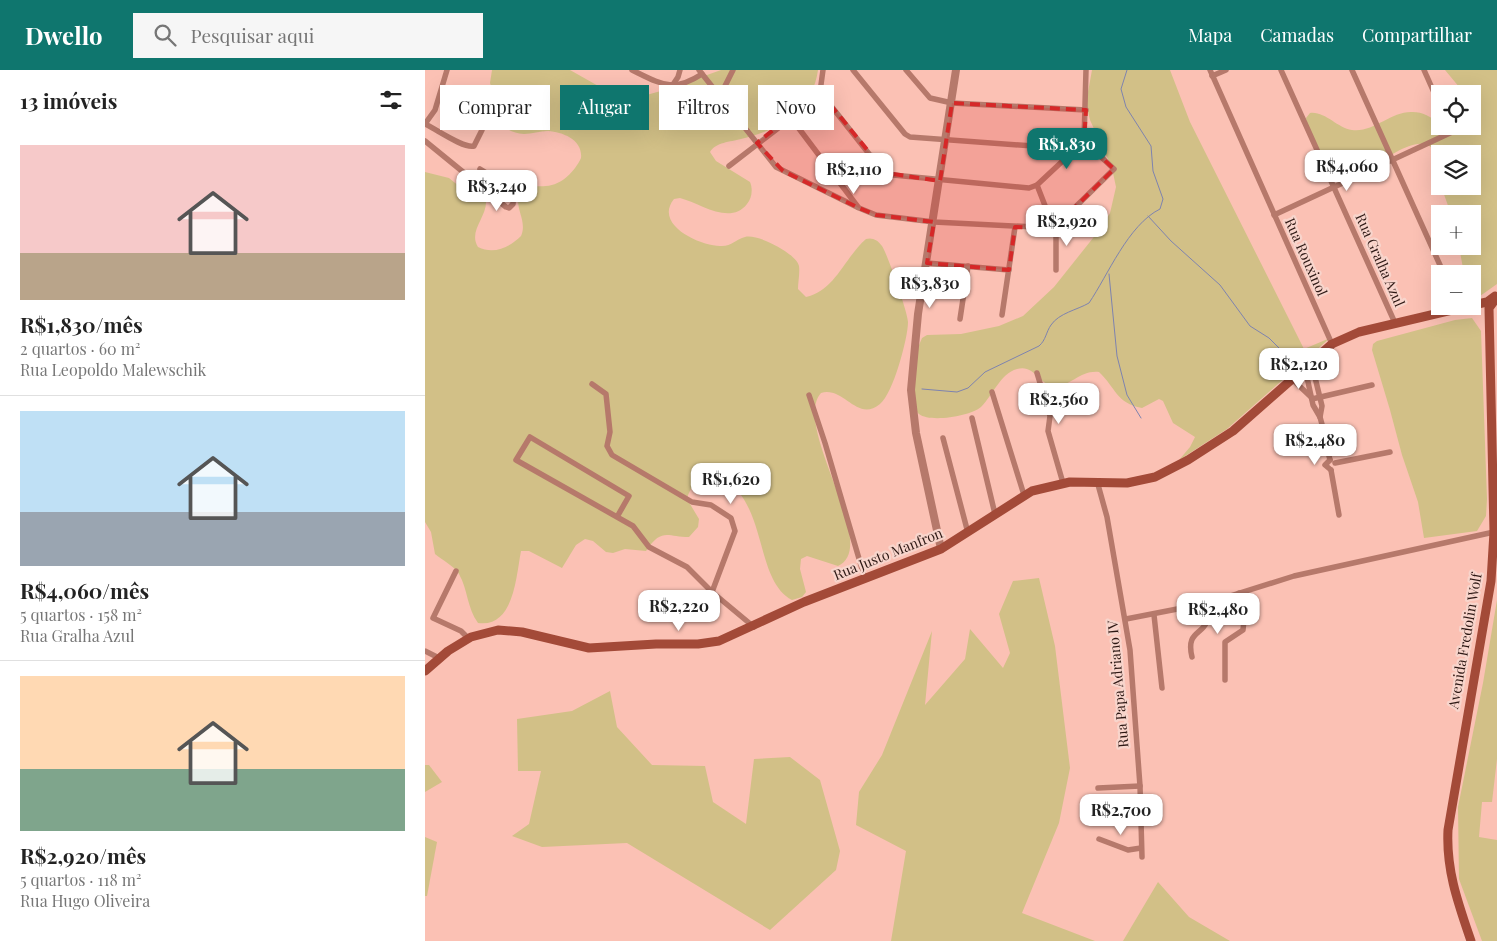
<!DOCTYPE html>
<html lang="pt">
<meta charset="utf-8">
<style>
body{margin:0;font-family:"Playfair Display",serif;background:#f6f6f6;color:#222;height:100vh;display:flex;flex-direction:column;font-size:19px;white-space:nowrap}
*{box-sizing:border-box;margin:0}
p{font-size:16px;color:#767676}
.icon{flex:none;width:28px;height:28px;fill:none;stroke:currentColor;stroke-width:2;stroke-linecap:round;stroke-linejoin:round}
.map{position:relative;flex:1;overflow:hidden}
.sheet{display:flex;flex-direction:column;background:#fff;width:425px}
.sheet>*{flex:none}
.top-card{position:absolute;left:15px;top:15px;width:475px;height:45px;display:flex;gap:10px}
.tools{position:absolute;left:1006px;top:15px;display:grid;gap:10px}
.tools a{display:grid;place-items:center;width:50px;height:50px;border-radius:0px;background:#fff;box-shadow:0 5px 20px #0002;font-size:25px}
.price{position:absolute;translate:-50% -42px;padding:0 11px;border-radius:10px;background:#fff;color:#222;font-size:16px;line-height:32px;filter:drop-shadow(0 1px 2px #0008)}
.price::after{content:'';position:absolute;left:50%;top:30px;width:15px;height:11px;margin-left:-8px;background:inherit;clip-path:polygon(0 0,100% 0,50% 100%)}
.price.current{background:#0f766e;color:#fff}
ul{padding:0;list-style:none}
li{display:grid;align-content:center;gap:10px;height:265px;padding:0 20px}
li+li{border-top:1px solid #e0e0e0}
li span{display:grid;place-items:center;height:155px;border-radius:0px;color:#555}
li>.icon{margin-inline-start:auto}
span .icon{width:90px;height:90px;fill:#fffc;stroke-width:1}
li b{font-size:21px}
h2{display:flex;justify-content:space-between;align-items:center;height:60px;padding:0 20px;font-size:21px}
.chip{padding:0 18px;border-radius:0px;background:#fff;box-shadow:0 5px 20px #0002;font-size:18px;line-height:45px}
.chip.current{background:#0f766e;color:#fff}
header{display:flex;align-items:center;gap:30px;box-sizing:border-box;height:70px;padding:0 25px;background:#0f766e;color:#fff}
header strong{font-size:24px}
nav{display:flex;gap:28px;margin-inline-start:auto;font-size:18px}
.search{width:350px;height:45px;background:#f6f6f6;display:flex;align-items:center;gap:12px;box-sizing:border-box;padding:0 18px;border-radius:0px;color:#767676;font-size:19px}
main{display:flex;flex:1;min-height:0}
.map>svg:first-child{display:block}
.green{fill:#d2c087}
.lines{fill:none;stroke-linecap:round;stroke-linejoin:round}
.stream{stroke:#7e83af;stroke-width:1}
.minor{stroke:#b6796b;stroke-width:5.5}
.tertiary{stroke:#b6796b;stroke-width:8}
.secondary{stroke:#a34a38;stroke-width:9}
.marked{fill:#d62828;fill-opacity:0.2;stroke:#d62828;stroke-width:4;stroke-dasharray:10 6;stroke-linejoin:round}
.labels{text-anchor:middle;stroke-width:4.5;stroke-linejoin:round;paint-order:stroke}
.street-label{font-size:14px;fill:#2d1814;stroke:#f8d5cc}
</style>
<header>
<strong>Dwello</strong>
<div class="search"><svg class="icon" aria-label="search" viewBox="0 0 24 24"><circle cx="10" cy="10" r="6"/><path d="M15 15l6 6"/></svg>Pesquisar aqui</div>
<nav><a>Mapa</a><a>Camadas</a><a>Compartilhar</a></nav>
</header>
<main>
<section class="sheet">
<h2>13 imóveis<svg class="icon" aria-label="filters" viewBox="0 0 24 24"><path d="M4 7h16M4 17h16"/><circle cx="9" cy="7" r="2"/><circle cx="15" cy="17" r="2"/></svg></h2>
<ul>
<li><span style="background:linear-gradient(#f6c9c9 70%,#b9a48a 0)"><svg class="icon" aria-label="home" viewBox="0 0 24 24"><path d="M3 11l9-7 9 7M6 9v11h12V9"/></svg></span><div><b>R$1,830/mês</b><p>2 quartos · 60 m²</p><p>Rua Leopoldo Malewschik</p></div></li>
<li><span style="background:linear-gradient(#bfe0f5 65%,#9aa5b1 0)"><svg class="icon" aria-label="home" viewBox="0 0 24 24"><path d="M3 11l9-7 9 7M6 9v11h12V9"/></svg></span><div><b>R$4,060/mês</b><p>5 quartos · 158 m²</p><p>Rua Gralha Azul</p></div></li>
<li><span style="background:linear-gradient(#ffd9b3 60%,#7fa58c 0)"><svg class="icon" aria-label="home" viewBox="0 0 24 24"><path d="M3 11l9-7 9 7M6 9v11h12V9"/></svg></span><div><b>R$2,920/mês</b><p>5 quartos · 118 m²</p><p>Rua Hugo Oliveira</p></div></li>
</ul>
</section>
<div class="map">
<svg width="1072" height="871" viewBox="0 0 1072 871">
<rect width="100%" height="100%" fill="#fbc1b4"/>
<g class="green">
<path d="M67,0H145L191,26L207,29L243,19L296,0H393C387,42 354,60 316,69C305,72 291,72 285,82L291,91L325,112C328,119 327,128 322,134C305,156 275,133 255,128L249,129C228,155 276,176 295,176C306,177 311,169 320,167C332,163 372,184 374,196C375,203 373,212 373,219L381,227C410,221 420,187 441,169C447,167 453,170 457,176C462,183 483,243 483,252C483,268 468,324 455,334C432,353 419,316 396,323C366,357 457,476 413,496L382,486L376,489L375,499L381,522L377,527L367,530C328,509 344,429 293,406C277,407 266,413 262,429L274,449L273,457L264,467C242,467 237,457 221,481L200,479L188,483L181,482L168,471L160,469L151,475L137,498L104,481H96C91,507 89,558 53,553C42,538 43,520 34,504C29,496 17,490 10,484L6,462L0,452V102L24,108L35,117L57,125L61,131C62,147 43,161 53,177C69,185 85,177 96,166C103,150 88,138 95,122C103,114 111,117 121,116C137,115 150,101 156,88C158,70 138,62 123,61C115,61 107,64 99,64C88,63 81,59 73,53L72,34L65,13Z"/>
<path d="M667,0H745L765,52L879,279L905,268L802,359L754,390L765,377L770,367L748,353L738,331L734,329L717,338C691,333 691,318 674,302C654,300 645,318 628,316C614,314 609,294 592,299C575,304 568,325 556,337C546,346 505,353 494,344C490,341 489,335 488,330L492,280L497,268L502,265L536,264L574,256L598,246L629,217L676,158L685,143L691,117L687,98L665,50L661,33Z"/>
<path d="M1020,0H1072V214L1048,231V204H1039L1034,176H1048V144H1026L1016,116H1048V84H1015V109C1014,102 1015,93 1012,86C1001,58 966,86 950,95C939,101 926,105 913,105L904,99L882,56L881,48L885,43C900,41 912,58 927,60C948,63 965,42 986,42C1010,41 1015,64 1042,61L1044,56H1048V24H1040Z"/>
<path d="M1047,248L1056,261L1062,429L1061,446L1052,461L999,468L993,432L977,385L965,340L947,280L948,274L952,271L1030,250Z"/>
<path d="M614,508L630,576L645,698L634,753L597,843L670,871H466L481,781L431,755L434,722L457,685L507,561L500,635L540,589L545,559L578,598L585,583L574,544L588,511Z"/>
<path d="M1072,530V689L1067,732H1057L1054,767L1072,770V871H1057L1034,809L1033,737L1058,613Z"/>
<path d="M185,621L192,657L227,695L280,696L288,732L321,754L329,689L365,687L395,710L415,781L411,800L345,860L202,773L117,777L87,766L104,754L116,701H93L92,649L147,641Z"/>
<path d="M0,695H4L17,712L0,722Z"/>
<path d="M0,767L12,772L2,826H0Z"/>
<path d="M733,812L764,847L805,871H698Z"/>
</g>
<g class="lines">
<g class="stream">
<path d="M723,146L746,171L795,215L825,256L844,268L873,297"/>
<path d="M684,204L692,286L702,325L716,348"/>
<path d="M497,319L532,322L543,318L560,302L614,276C621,270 621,262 626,255C634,243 652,240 664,233C683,205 703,155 735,139L738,129L728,101L726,76L701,37L696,19L702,0"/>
</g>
<g class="minor">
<path d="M207,0C236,14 248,23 277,4"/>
<path d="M274,0L351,97L434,138L451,145L509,152L629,158"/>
<path d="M428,0L480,64L485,67L649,79"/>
<path d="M481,0L505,28L527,33L661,40"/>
<path d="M785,0L907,274"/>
<path d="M856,0L970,253"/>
<path d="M927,0L1019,204"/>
<path d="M999,0L1015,36"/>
<path d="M787,6L801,0"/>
<path d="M247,16L253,7L255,0"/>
<path d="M395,22L456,99L468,105L604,118L612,115L659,71"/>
<path d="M295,26L308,0"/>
<path d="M366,48L433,137"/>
<path d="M1048,53L1053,50"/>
<path d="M0,54C11,59 39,79 49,76L57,60L65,32"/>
<path d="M0,54L10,40L22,0"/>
<path d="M0,71L81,137L84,138L88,134L89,120L55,99"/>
<path d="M659,71L661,0"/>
<path d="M304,96L386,33L395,22L398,0"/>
<path d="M612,115L631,164V200"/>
<path d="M849,145L1040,56"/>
<path d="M629,158L689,99L659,71"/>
<path d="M502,193L584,200"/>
<path d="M577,245L590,157"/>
<path d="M535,249L543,196"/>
<path d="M886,291L897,336L895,347"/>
<path d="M880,298L888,335L895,347L898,358"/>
<path d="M612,303L625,346L623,361L638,413"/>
<path d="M867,309L886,327"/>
<path d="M167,314L181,324L185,362L182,376L187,385L267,432L286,435L306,448L310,461L287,522"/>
<path d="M567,322L599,425"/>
<path d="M384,325L400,373L440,509"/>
<path d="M887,329L947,315"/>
<path d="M547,348L570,444"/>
<path d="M518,368L543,463"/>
<path d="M900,369L904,363L898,358L893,365L900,369L905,390"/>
<path d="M905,390L900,395L906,400"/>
<path d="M910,393L965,382"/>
<path d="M906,400L914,445"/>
<path d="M672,411L682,447L705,580L715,716L717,787"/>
<path d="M192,447L204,426L105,367L91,390L208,456L224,477L262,497L287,522L329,557"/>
<path d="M31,501L8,548L36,561L44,569"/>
<path d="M729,545L737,618"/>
<path d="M701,549L783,533L869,506L1069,462"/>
<path d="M0,581L14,588"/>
<path d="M767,587C759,554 788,570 783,533"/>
<path d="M800,610V572L818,560L820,540L814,523"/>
<path d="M673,718L715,716"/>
<path d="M674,769L703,780L716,778"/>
</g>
<path class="tertiary" d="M516,479L491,363L486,320L493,244L531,0"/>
<g class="secondary">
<path d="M1048,235L1062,232L1070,226"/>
<path d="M0,601L23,581L46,567L73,560L97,562L164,578L231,574H273L294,571L379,532L516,479L607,421L645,412L702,413L730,407L763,390L808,361L907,274L934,262L1044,236"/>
<path d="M1046,871C1033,833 1021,800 1023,760L1066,511L1069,462L1064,238L1072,227"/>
</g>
</g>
<path class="marked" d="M395,22L461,103L515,111L527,33L661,40L659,71L689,99L629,158L590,157L584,200L502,193L509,152L451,145L434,138L358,101L332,73Z"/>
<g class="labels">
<g class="street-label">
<text transform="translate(881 187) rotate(66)" y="5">Rua Rouxinol</text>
<text transform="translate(955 190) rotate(66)" y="5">Rua Gralha Azul</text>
<text transform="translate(463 484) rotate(-22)" y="5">Rua Justo Manfron</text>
<text transform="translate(1040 571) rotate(-80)" y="5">Avenida Fredolin Wolf</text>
<text transform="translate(693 614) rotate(-95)" y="5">Rua Papa Adriano IV</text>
</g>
</g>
</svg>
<div class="tools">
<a><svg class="icon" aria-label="locate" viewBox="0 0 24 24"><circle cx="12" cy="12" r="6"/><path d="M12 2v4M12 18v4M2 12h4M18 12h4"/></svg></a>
<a><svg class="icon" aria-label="layers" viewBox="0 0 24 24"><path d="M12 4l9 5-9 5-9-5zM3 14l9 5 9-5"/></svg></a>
<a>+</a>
<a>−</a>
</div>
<b class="price current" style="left:642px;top:100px">R$1,830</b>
<b class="price" style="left:922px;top:122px">R$4,060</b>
<b class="price" style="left:429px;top:125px">R$2,110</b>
<b class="price" style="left:72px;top:142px">R$3,240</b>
<b class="price" style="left:642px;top:177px">R$2,920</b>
<b class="price" style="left:505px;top:239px">R$3,830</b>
<b class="price" style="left:874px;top:320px">R$2,120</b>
<b class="price" style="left:634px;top:355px">R$2,560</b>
<b class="price" style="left:890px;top:396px">R$2,480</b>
<b class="price" style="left:306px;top:435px">R$1,620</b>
<b class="price" style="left:254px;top:562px">R$2,220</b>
<b class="price" style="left:793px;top:565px">R$2,480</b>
<b class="price" style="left:696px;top:766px">R$2,700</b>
<div class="top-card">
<a class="chip">Comprar</a>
<a class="chip current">Alugar</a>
<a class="chip">Filtros</a>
<a class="chip">Novo</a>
</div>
</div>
</main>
